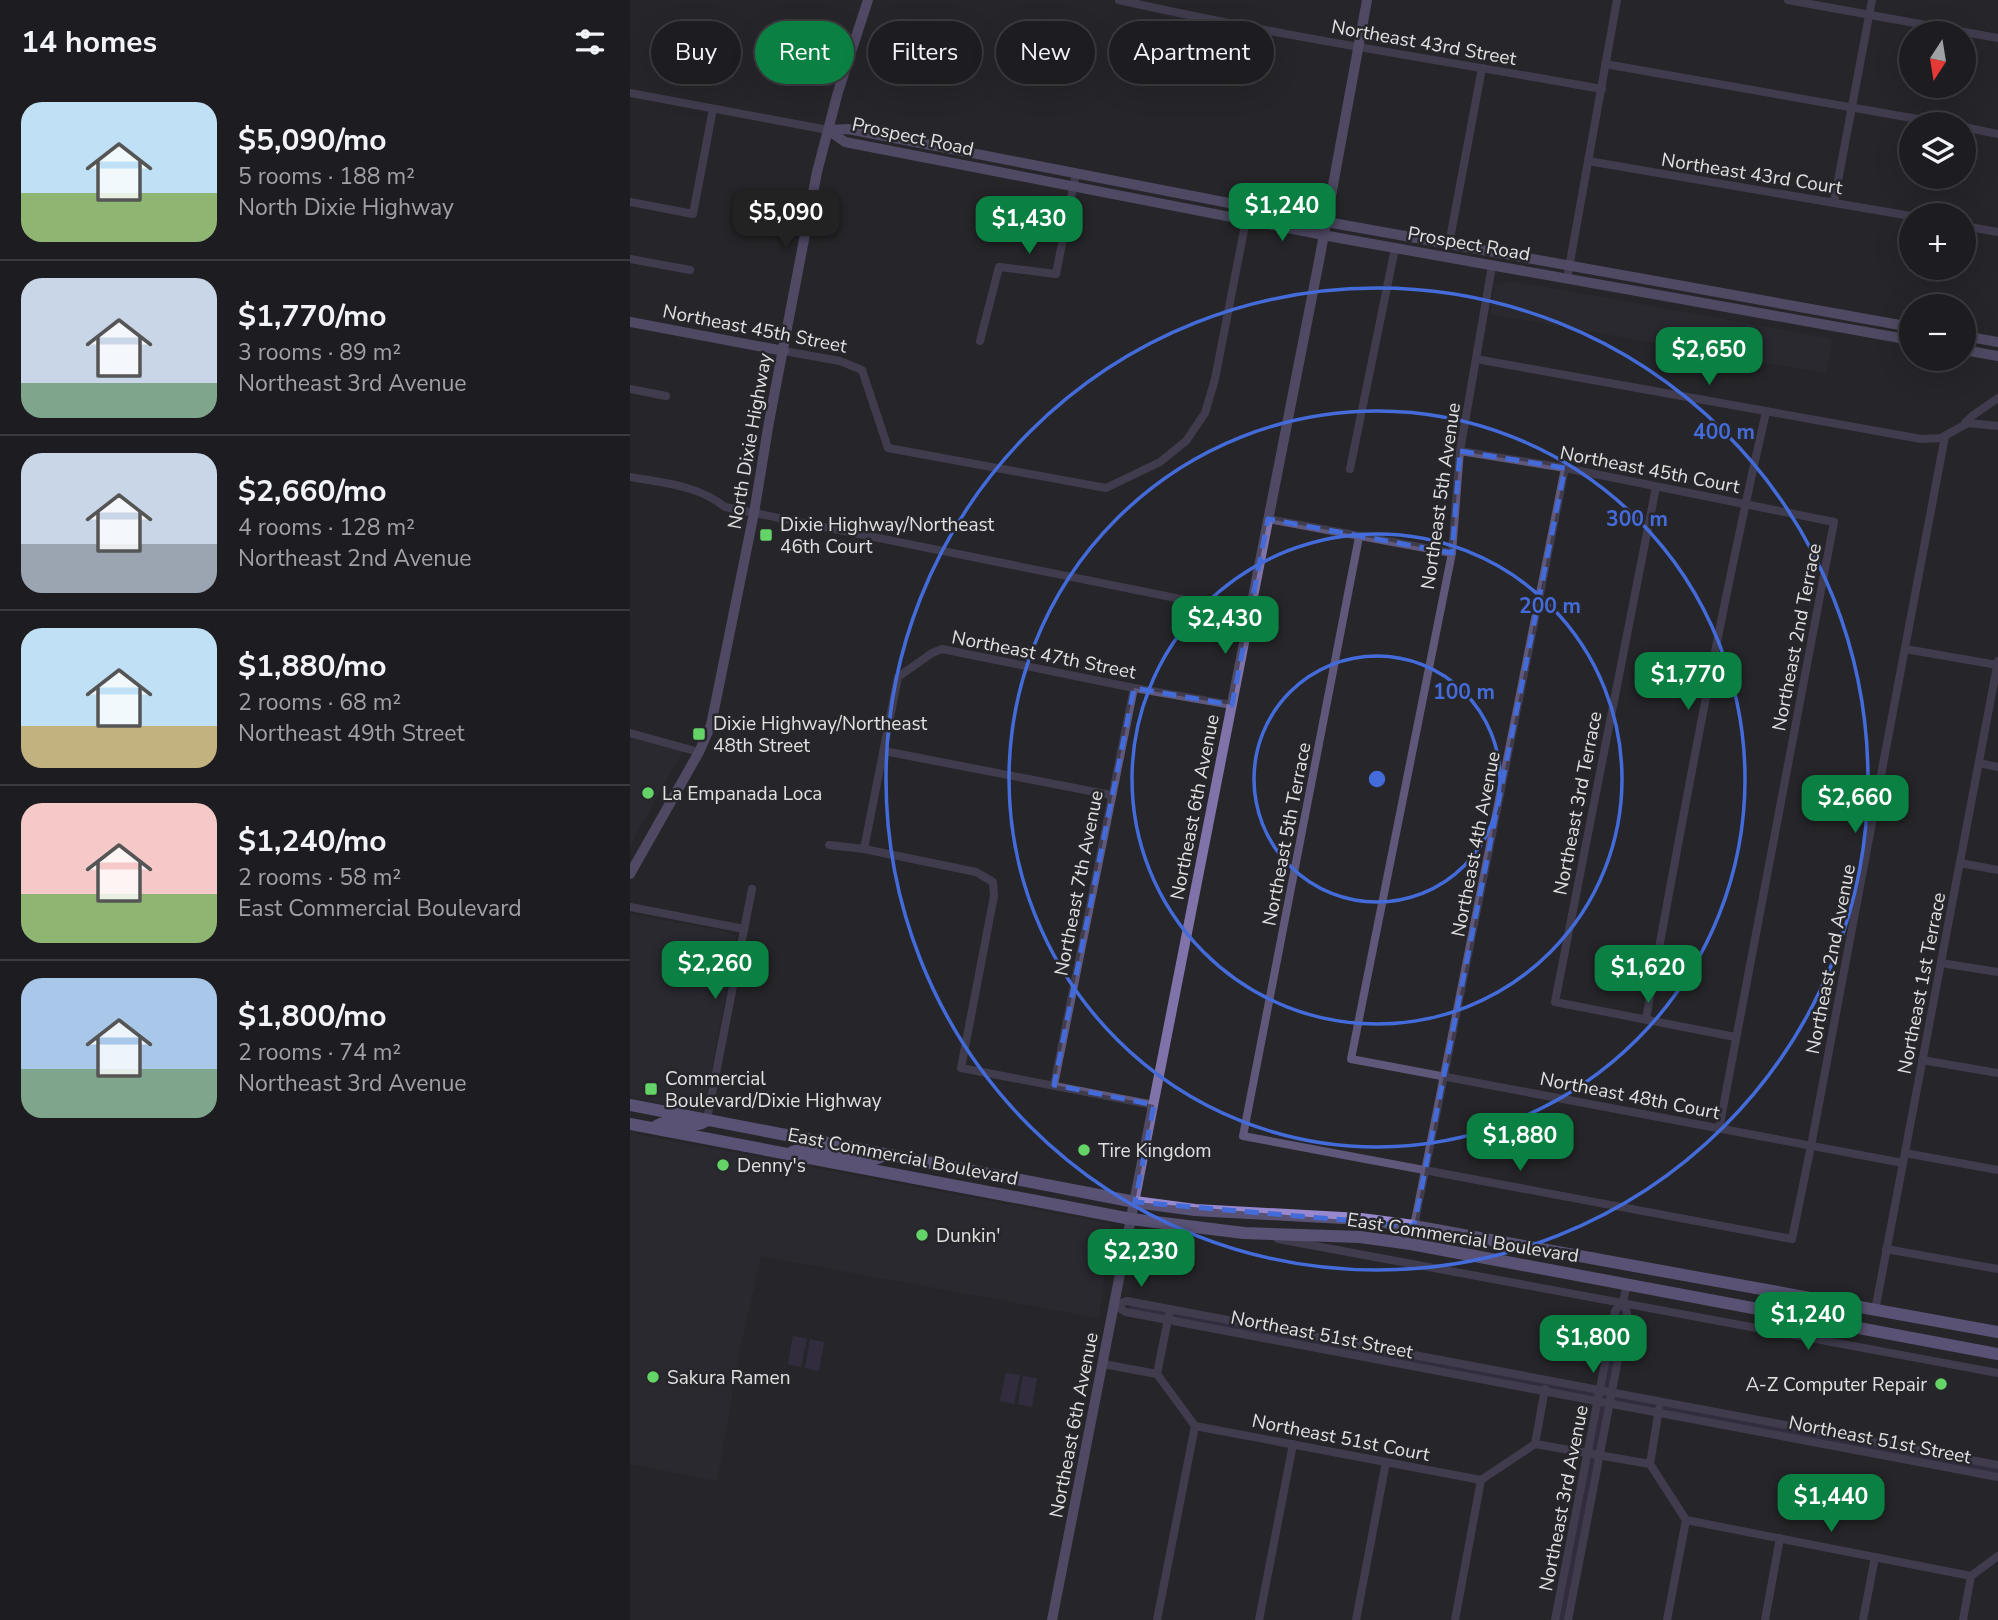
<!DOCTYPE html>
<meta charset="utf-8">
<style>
body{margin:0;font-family:"Nunito Sans",sans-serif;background:#2a292d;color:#f1f3f6;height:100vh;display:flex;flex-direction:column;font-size:26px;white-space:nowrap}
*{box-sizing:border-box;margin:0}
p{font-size:23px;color:#a0a1a5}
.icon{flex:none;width:38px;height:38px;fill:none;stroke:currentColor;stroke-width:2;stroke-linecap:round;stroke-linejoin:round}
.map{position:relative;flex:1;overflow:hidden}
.details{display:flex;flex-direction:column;background:#1d1c20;width:630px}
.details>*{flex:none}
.hud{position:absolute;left:21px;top:21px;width:665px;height:63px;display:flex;gap:14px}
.needle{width:46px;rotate:192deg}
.fabs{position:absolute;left:1269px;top:21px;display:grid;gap:14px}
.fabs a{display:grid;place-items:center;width:77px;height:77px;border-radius:50%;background:#1d1c20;box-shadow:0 7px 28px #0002,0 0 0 2px #3b3a3e;font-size:35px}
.price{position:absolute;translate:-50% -60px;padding:0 16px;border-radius:14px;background:#0b8043;color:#fff;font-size:23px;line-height:46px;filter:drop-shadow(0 2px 4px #0008)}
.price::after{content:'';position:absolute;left:50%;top:42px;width:21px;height:16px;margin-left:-10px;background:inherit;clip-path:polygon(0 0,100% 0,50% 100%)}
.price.on{background:#222;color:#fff}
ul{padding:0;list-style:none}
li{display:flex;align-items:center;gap:21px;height:175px;padding:0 21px}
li+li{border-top:2px solid #3b3a3e}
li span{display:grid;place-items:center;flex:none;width:196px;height:140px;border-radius:21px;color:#555}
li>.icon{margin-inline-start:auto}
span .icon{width:84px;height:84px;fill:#fffc;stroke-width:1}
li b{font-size:30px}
h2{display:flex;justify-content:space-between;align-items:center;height:84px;padding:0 21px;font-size:30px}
.tag{padding:0 24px;border-radius:32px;background:#1d1c20;box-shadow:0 7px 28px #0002,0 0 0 2px #3b3a3e;font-size:24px;line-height:63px}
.tag.on{background:#0b8043;color:#fff}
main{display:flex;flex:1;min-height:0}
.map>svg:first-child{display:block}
.built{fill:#302e38}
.green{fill:#3f3759}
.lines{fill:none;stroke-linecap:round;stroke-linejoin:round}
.street{stroke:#5f587a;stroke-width:8}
.secondary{stroke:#8073a9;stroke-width:10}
.primary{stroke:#9888ce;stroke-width:12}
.marked{fill:none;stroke:#446bda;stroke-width:5;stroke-dasharray:14 9;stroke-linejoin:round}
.ring{fill:none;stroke:#446bda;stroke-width:3.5}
.poi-dot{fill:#64d468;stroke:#27262a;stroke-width:2.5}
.labels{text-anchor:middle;stroke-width:5;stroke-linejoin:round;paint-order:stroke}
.street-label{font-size:19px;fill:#e0e0e3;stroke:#27262a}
.poi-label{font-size:19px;fill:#e0e0e3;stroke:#27262a;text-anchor:start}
.centre{fill:#446bda;stroke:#27262a;stroke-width:3.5}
.ring-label{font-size:21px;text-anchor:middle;font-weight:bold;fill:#446bda;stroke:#27262a;stroke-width:5;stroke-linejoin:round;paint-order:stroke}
</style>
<main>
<section class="details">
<h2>14 homes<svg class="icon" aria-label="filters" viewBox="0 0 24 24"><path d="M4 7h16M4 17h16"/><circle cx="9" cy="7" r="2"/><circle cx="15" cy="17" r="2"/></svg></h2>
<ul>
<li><span style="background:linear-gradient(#bfe0f5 65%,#8fb573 0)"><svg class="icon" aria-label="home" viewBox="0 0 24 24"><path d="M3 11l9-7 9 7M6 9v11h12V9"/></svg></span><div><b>$5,090/mo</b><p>5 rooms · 188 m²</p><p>North Dixie Highway</p></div></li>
<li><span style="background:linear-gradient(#c9d6e8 75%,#7fa58c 0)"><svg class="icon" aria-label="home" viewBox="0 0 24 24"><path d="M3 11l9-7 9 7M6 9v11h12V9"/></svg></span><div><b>$1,770/mo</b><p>3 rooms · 89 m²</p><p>Northeast 3rd Avenue</p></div></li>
<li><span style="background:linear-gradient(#c9d6e8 65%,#9aa5b1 0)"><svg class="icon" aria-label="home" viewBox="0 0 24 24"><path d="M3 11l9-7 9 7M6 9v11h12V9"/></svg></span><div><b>$2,660/mo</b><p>4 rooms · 128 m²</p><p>Northeast 2nd Avenue</p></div></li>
<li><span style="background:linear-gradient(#bfe0f5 70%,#c2b280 0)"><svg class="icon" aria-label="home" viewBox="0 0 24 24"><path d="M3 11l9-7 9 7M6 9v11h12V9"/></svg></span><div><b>$1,880/mo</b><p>2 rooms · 68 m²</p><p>Northeast 49th Street</p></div></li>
<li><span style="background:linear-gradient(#f6c9c9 65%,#8fb573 0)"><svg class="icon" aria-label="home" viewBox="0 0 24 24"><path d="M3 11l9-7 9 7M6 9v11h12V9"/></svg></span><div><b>$1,240/mo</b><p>2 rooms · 58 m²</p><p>East Commercial Boulevard</p></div></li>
<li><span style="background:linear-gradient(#a9c7e8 65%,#7fa58c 0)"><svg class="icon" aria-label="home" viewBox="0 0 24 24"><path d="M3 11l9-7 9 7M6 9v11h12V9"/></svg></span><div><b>$1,800/mo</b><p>2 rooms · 74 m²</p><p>Northeast 3rd Avenue</p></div></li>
</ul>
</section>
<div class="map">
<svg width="1368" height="1620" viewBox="0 0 1368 1620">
<rect width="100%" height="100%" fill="#27262a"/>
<g class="built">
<path d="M881,281L1202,339L1196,373L861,314L865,286Z"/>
<path d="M0,738L54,749L0,845Z"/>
<path d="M0,914L93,931L106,936L74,1112L0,1097Z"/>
<path d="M0,1133L481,1224L469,1318L131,1256L110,1349L87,1481L0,1464Z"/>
</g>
<g class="green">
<path d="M501,1304L971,1392L986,1313L994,1314L979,1393L1368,1468V1474L977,1402L935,1620H927L969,1400L499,1310Z"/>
<path d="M163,1336L177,1339L171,1367L158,1364Z"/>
<path d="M180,1339L194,1342L189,1371L175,1368Z"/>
<path d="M376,1373L390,1375L384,1404L370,1401Z"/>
<path d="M393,1376L407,1378L402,1407L388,1404Z"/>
</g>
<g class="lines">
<g class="street">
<path d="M489,0C649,36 810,60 972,89"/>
<path d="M1158,0L1368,38"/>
<path d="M975,64L1316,124"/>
<path d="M0,93L198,130"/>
<path d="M1334,127L1368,134"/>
<path d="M958,161L1281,216"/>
<path d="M0,202L63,214L83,109"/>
<path d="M1204,202L1242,0"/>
<path d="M1334,226L1368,232"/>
<path d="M819,244L852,68"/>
<path d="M0,259L60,270"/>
<path d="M862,266L830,451L822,553L721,1059L1273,1163"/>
<path d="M937,279L987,0"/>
<path d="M350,341L369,267L426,274L446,173"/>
<path d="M154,351L210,361L232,370L258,448L476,488L530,462L556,441L575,413L585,379L616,220"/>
<path d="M846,359L1291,439L1311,438L1338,423L1368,426"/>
<path d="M0,389L36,396"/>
<path d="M1335,423L1342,416L1368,398"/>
<path d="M830,451L935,468L1204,522L1089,1129"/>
<path d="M720,469L765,248"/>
<path d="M0,477C33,483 68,485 95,507L620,613"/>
<path d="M1026,487L925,1002L1105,1037"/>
<path d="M638,519L822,553"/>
<path d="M729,537L613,1136L1162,1239L1181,1146L1315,436"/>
<path d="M1275,649L1368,665"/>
<path d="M0,733L69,752"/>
<path d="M254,751L481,795"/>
<path d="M1349,763L1368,767"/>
<path d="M199,845L234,849L346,872L363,882L364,896L331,1068L524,1105"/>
<path d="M234,849L268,677L302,653L312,649L504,688L602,705"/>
<path d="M1330,863L1368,870"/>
<path d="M0,907L114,929"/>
<path d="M1311,963L1368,972"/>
<path d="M1016,1019C1053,816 1090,613 1136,412"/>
<path d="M1292,1060L1368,1073"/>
<path d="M424,1085L504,688"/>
<path d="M77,1119L122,889"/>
<path d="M1275,1153L1368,1170"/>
<path d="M784,1226L935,468"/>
<path d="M648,1239L1368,1373"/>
<path d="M1256,1249L1368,1269"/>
<path d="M484,1305L496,1312L1368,1477"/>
<path d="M484,1305L497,1301L1368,1465"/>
<path d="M1245,1311L1368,661"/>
<path d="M473,1364L527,1374"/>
<path d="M1029,1409L1020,1464L1056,1520L1037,1620"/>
<path d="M565,1426L851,1480"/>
<path d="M905,1444L1020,1464"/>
<path d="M1056,1520L1341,1576"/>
<path d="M527,1620L565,1426L527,1374L540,1309"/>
<path d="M629,1620L663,1444"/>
<path d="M726,1620L756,1462"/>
<path d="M825,1620L851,1480L905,1444L915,1389"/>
<path d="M925,1620L985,1311L993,1302L997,1284"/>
<path d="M938,1620L997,1313L993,1302"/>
<path d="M1135,1620L1150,1538"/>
<path d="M1233,1620L1245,1557"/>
<path d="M1333,1620L1341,1576L1368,1556"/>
</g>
<g class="secondary">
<path d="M198,130L215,142L709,238L1281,340"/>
<path d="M198,130L218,129L697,222L1281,327"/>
<path d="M0,322L154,351"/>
<path d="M1334,336L1368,342"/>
<path d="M1334,350L1368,356"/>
<path d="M0,874L69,752L81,725L124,513L139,422L187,172L208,92L238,0"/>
<path d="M422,1620L690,256L737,0"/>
</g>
<g class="primary">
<path d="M0,1105L505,1202L565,1210L731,1219L784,1226L1368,1332"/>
<path d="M0,1124L501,1219L614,1233L730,1237L781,1244L1368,1354"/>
<path d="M25,1127C41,1115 60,1132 77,1120"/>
<path d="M162,1152C190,1141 229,1170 252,1156"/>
</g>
</g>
<path d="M0 0H1368V1620H0ZM830,451L935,468L784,1226L505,1202L524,1105L424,1085L504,688L602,705L638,519L822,553Z" fill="#27262a" fill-opacity=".55" fill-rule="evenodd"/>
<path class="marked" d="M830,451L935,468L784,1226L505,1202L524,1105L424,1085L504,688L602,705L638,519L822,553Z"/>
<g class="ring">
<circle cx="747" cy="779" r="123"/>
<circle cx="747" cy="779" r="245"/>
<circle cx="747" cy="779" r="368"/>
<circle cx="747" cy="779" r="491"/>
</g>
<g class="poi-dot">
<rect x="129" y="528" width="14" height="14" rx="3.5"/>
<rect x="62" y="727" width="14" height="14" rx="3.5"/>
<circle cx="18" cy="793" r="7"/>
<rect x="14" y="1082" width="14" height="14" rx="3.5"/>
<circle cx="454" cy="1150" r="7"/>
<circle cx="93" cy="1165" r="7"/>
<circle cx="292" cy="1235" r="7"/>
<circle cx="23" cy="1377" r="7"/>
<circle cx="1311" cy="1384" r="7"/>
</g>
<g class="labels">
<g class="street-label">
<text transform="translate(794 42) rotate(10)" y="7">Northeast 43rd Street</text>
<text transform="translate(283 136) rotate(12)" y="7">Prospect Road</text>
<text transform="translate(1122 173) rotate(9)" y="7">Northeast 43rd Court</text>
<text transform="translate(839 243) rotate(10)" y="7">Prospect Road</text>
<text transform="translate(125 328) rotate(11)" y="7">Northeast 45th Street</text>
<text transform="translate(119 441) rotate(-80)" y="7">North Dixie Highway</text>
<text transform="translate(1020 469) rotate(11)" y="7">Northeast 45th Court</text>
<text transform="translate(810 496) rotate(-82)" y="7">Northeast 5th Avenue</text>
<text transform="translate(1166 637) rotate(-79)" y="7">Northeast 2nd Terrace</text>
<text transform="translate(414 654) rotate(11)" y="7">Northeast 47th Street</text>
<text transform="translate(947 803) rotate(-79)" y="7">Northeast 3rd Terrace</text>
<text transform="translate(564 807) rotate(-79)" y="7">Northeast 6th Avenue</text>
<text transform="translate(656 834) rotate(-79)" y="7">Northeast 5th Terrace</text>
<text transform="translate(845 844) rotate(-79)" y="7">Northeast 4th Avenue</text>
<text transform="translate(448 883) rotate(-79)" y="7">Northeast 7th Avenue</text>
<text transform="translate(1200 959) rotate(-79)" y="7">Northeast 2nd Avenue</text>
<text transform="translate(1291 983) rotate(-79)" y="7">Northeast 1st Terrace</text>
<text transform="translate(1000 1095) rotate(11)" y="7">Northeast 48th Court</text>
<text transform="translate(273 1156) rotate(11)" y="7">East Commercial Boulevard</text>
<text transform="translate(833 1237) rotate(9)" y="7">East Commercial Boulevard</text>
<text transform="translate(692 1334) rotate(11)" y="7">Northeast 51st Street</text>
<text transform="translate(443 1425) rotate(-79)" y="7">Northeast 6th Avenue</text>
<text transform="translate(711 1437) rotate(11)" y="7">Northeast 51st Court</text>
<text transform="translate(1250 1439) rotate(11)" y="7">Northeast 51st Street</text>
<text transform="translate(933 1498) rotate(-79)" y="7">Northeast 3rd Avenue</text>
</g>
<g class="poi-label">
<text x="150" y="531">Dixie Highway/Northeast<tspan x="150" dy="22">46th Court</tspan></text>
<text x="83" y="730">Dixie Highway/Northeast<tspan x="83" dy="22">48th Street</tspan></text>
<text x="32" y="800">La Empanada Loca</text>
<text x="35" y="1085">Commercial<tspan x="35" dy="22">Boulevard/Dixie Highway</tspan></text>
<text x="468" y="1157">Tire Kingdom</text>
<text x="107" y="1172">Denny's</text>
<text x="306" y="1242">Dunkin'</text>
<text x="37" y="1384">Sakura Ramen</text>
<text x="1297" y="1391" text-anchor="end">A-Z Computer Repair</text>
</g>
</g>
<circle cx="747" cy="779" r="10" class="centre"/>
<g class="ring-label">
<text x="1094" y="439">400 m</text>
<text x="1007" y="526">300 m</text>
<text x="920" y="613">200 m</text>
<text x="834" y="699">100 m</text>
</g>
</svg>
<div class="fabs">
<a><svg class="needle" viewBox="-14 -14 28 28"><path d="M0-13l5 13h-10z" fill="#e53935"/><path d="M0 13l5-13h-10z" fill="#a0a1a5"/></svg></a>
<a><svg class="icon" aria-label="layers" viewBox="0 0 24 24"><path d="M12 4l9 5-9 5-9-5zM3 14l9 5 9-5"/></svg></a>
<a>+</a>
<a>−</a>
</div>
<b class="price" style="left:652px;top:243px">$1,240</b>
<b class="price on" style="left:156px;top:250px">$5,090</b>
<b class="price" style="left:399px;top:256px">$1,430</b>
<b class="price" style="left:1079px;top:387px">$2,650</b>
<b class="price" style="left:595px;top:656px">$2,430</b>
<b class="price" style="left:1058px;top:712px">$1,770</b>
<b class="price" style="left:1225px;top:835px">$2,660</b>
<b class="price" style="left:85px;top:1001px">$2,260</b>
<b class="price" style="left:1018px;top:1005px">$1,620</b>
<b class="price" style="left:890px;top:1173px">$1,880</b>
<b class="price" style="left:511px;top:1289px">$2,230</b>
<b class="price" style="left:1178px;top:1352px">$1,240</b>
<b class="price" style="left:963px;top:1375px">$1,800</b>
<b class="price" style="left:1201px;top:1534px">$1,440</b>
<div class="hud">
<a class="tag">Buy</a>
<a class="tag on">Rent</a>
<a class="tag">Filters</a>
<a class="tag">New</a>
<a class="tag">Apartment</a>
</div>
</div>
</main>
